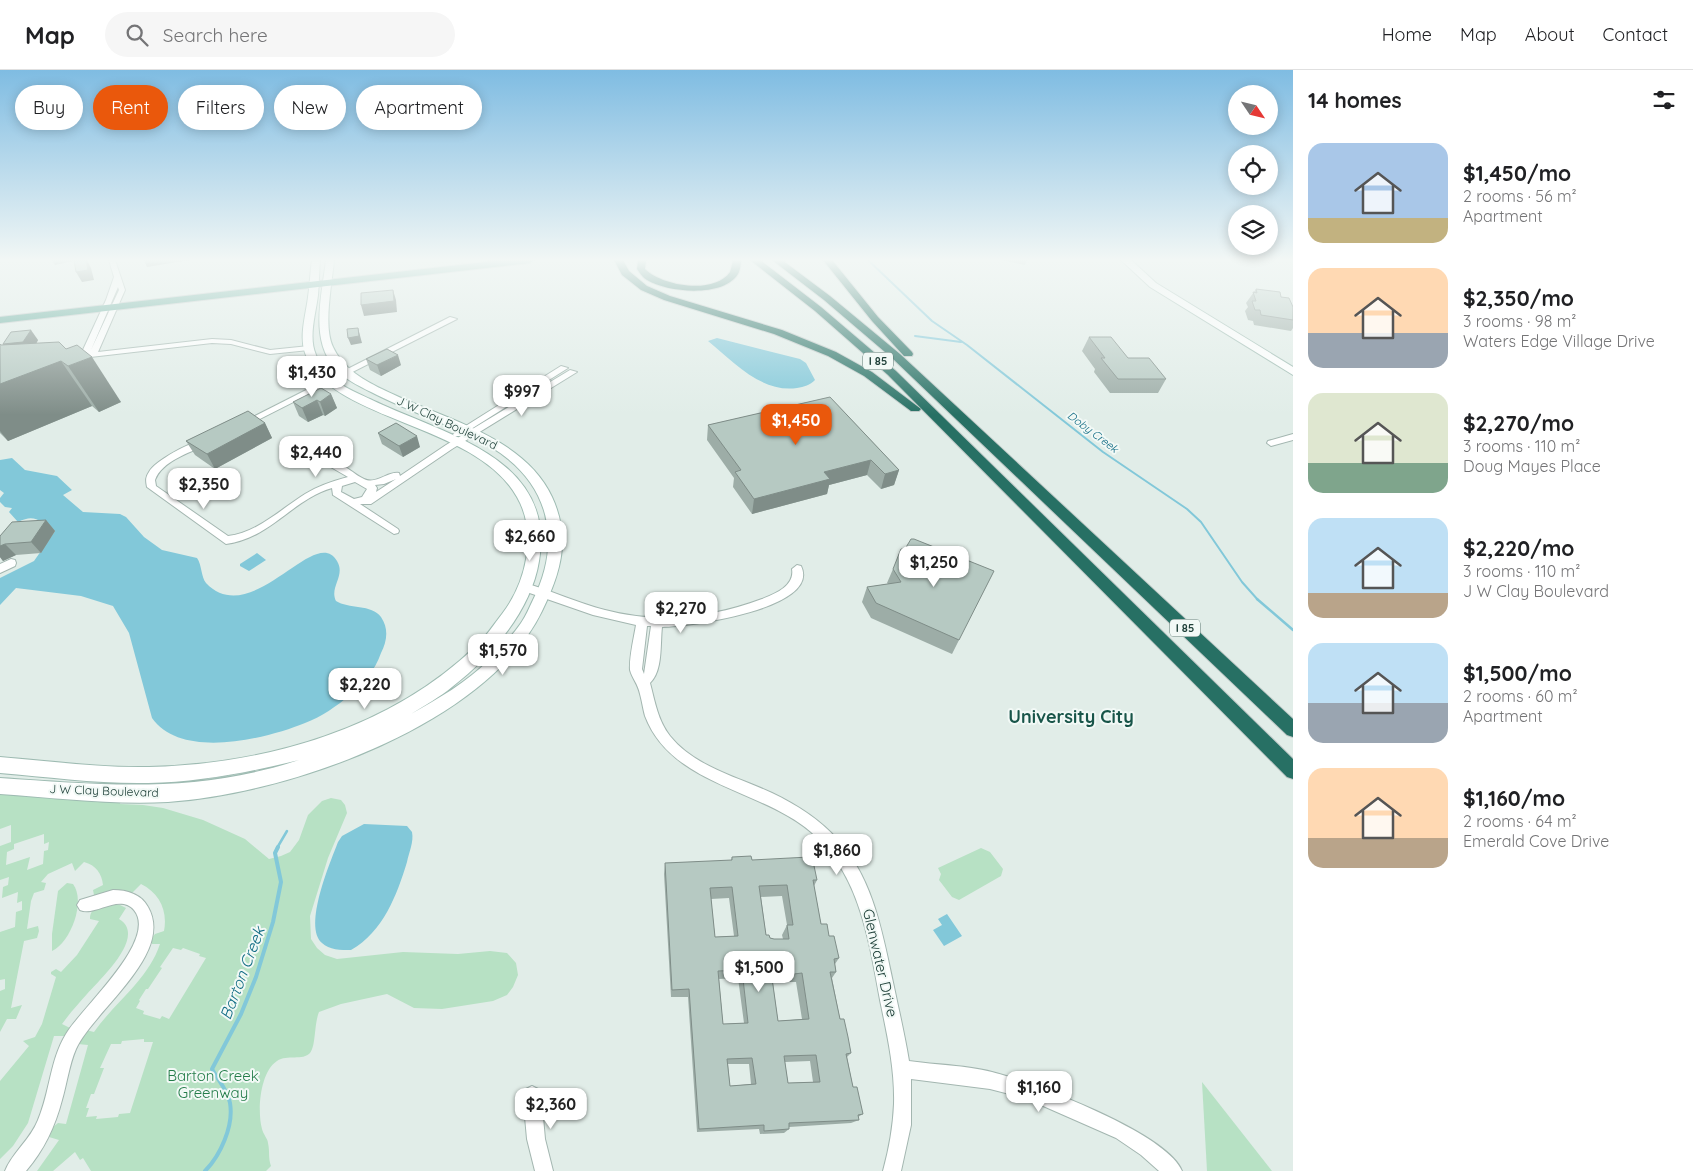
<!DOCTYPE html>
<meta charset="utf-8">
<style>
body{margin:0;font-family:Quicksand,sans-serif;background:#f6f6f6;color:#202124;height:100vh;display:flex;flex-direction:column;font-size:19px;white-space:nowrap}
*{box-sizing:border-box;margin:0}
p{font-size:16px;color:#757577}
.icon{flex:none;width:28px;height:28px;fill:none;stroke:currentColor;stroke-width:2;stroke-linecap:round;stroke-linejoin:round}
.map{position:relative;flex:1;overflow:hidden}
.drawer{display:flex;flex-direction:column;background:#fff;width:400px}
.drawer>*{flex:none}
.hud{position:absolute;left:15px;top:15px;width:475px;height:45px;display:flex;gap:10px}
.needle{width:32px;rotate:125deg}
.controls{position:absolute;left:1228px;top:15px;display:grid;gap:10px}
.controls a{display:grid;place-items:center;width:50px;height:50px;border-radius:50%;background:#fff;box-shadow:0 2px 12px #0003;font-size:25px}
.price{position:absolute;translate:-50% -42px;padding:0 11px;border-radius:10px;background:#fff;color:#222;font-size:16px;line-height:32px;filter:drop-shadow(0 1px 2px #0008)}
.price::after{content:'';position:absolute;left:50%;top:30px;width:15px;height:11px;margin-left:-8px;background:inherit;clip-path:polygon(0 0,100% 0,50% 100%)}
.price.current{background:#ea580c;color:#fff}
ul{padding:0;list-style:none}
li{display:flex;align-items:center;gap:15px;height:125px;padding:0 15px}
li span{display:grid;place-items:center;flex:none;width:140px;height:100px;border-radius:15px;color:#555}
li>.icon{margin-inline-start:auto}
span .icon{width:60px;height:60px;fill:#fffc;stroke-width:1}
li b{font-size:21px}
h2{display:flex;justify-content:space-between;align-items:center;height:60px;padding:0 15px;font-size:21px}
.chip{padding:0 18px;border-radius:22px;background:#fff;box-shadow:0 2px 12px #0003;font-size:18px;line-height:45px}
.chip.current{background:#ea580c;color:#fff}
header{display:flex;align-items:center;gap:30px;box-sizing:border-box;height:70px;padding:0 25px;background:#fff;border-bottom:1px solid #e0e0e0}
header strong{font-size:24px}
nav{display:flex;gap:28px;margin-inline-start:auto;font-size:18px}
.search{width:350px;height:45px;background:#f6f6f6;display:flex;align-items:center;gap:12px;box-sizing:border-box;padding:0 18px;border-radius:28px;color:#757577;font-size:19px}
main{display:flex;flex:1;min-height:0}
.map>svg:first-child{display:block}
.green{fill:#b7e1c4;fill-rule:evenodd}
.water{fill:#82c8d9}
.lines{fill:none;stroke-linecap:round;stroke-linejoin:round}
.stream-far2{stroke:#82c8d9;stroke-width:2}
.stream-far1{stroke:#82c8d9;stroke-width:2.5}
.stream{stroke:#82c8d9;stroke-width:4}
.street-casing{stroke:#a3b6b0;stroke-width:2}
.secondary-casing{stroke:#9ebbb2;stroke-width:2}
.primary-casing{stroke:#c0cac8;stroke-width:2}
.highway-casing{stroke:#c0cac8;stroke-width:2}
.street{fill:#fff;fill-rule:evenodd}
.secondary{fill:#fff;fill-rule:evenodd}
.primary{fill:#60a999;fill-rule:evenodd}
.highway{fill:#277064;fill-rule:evenodd}
.wall{fill:#9dada7;fill-rule:evenodd}
.shaded-wall{fill:#7f8d88}
.building{fill:#b6c9c2;stroke:#7f8d88;fill-rule:evenodd}
.labels{text-anchor:middle;stroke-width:4;stroke-linejoin:round;paint-order:stroke}
.shield{fill:#f2f9f6;stroke:#5e7872;stroke-width:1}
.shield-label{font-size:11px;font-weight:bold;fill:#1f4039}
.far-water-label{font-size:11px;font-style:italic;fill:#116c84;stroke:#f2f9f6}
.street-label{font-size:12px;fill:#1f4039;stroke:#f2f9f6}
.near-street-label{font-size:15px;fill:#1f4039;stroke:#f2f9f6}
.near-park-label{font-size:15px;fill:#247d4a;stroke:#f2f9f6}
.near-water-label{font-size:16px;font-style:italic;fill:#116c84;stroke:#f2f9f6}
.district-label{font-size:18px;font-weight:bold;fill:#185549;stroke:#f2f9f6}
</style>
<header>
<strong>Map</strong>
<div class="search"><svg class="icon" aria-label="search" viewBox="0 0 24 24"><circle cx="10" cy="10" r="6"/><path d="M15 15l6 6"/></svg>Search here</div>
<nav><a>Home</a><a>Map</a><a>About</a><a>Contact</a></nav>
</header>
<main>
<div class="map">
<svg width="1293" height="1101" viewBox="0 0 1293 1101">
<rect width="100%" height="100%" fill="#e1ede8"/>
<g class="green">
<path d="M0,722L121,731L120,734L143,735L163,738L203,750L245,769L269,789L281,786L290,782L299,770L308,745L322,731L331,728L341,730L345,735L347,743L328,788L310,846L311,869L317,878L325,885L337,889L403,882L458,884L490,881L507,883L516,893L518,905L513,917L507,925L493,931L442,939L414,938L387,924L341,934L319,942C314,954 316,976 310,983C303,991 287,984 277,991C260,1002 257,1041 262,1059C263,1064 268,1069 268,1073C270,1082 268,1088 271,1096L266,1101H91L83,1088L80,1090L75,1082L53,1101H37L59,1070L49,1067L53,1057L58,1053L66,1054L88,975L78,974L86,960L94,962C115,932 148,910 160,874H152V868L155,864L164,861C168,840 159,823 141,814L132,823L119,822L94,825L93,820L103,815C102,804 96,795 84,792L75,801L72,793L48,804L41,812L46,813L44,820L34,823L31,831L27,859L38,856L39,861L37,868L24,871L11,938L22,935L16,949H7L0,962V921L5,919V909L0,910V862L15,857L16,842L22,840V831L17,833L18,822L2,828L3,817L8,815L9,807L0,810V776L11,772V755L0,759ZM44,764V774L49,772L48,780L44,781L43,794L27,800L30,787L6,795L7,782L14,779V774ZM173,878L181,880L183,878L200,884L199,886L206,888L169,949L162,946L160,949L143,944L144,941L136,938L140,931L139,930L146,919H148L162,898L160,897ZM144,969V972H153L130,1043L119,1044L118,1047L96,1049L97,1046L86,1047L89,1038H86L91,1024H94L104,998H100L111,974H121L122,971Z"/>
<path d="M981,778L990,782L1003,799L1001,806L959,830L952,827L939,810L941,804L938,798Z"/>
<path d="M67,813L73,814C86,831 71,872 52,881V864L58,821Z"/>
<path d="M110,835H120L126,838L119,849C148,866 99,910 87,924C78,934 70,943 62,954L70,958L66,966H54L28,1053L13,1076L0,1089V1011L29,976L23,971L35,967L42,954L56,907L51,904V902L56,899L61,902L77,885L99,851L90,849C90,837 100,837 110,835Z"/>
<path d="M1202,1012L1272,1101H1207Z"/>
</g>
<g class="water">
<path d="M717,268L800,289L806,293L815,310C810,315 804,317 797,318C761,323 734,292 708,271Z"/>
<path d="M12,388L25,400L57,406L72,420L63,425L83,442L120,444L126,447L144,467L162,480L197,488C202,495 201,507 206,513C252,561 315,453 337,491C346,506 329,517 336,531C348,539 372,534 381,547C389,559 387,571 381,583C375,600 364,614 350,625C337,636 321,647 305,653C266,669 181,690 152,648L129,563L113,536L81,526L16,518L0,535V508L34,491L55,461C39,452 36,443 18,452L9,442L12,438L5,437L0,432V428L4,423L0,420V390Z"/>
<path d="M257,483L266,490L249,501L240,496V494Z"/>
<path d="M364,754L407,756L412,762C414,772 409,782 407,792C397,825 383,862 351,880C341,880 329,880 322,873C303,856 330,793 338,772L342,766Z"/>
<path d="M947,844L962,866L944,876L933,860L942,855L938,849Z"/>
</g>
<g class="lines">
<g class="stream-far2">
<path d="M868,190L932,251L967,275L1103,382L1187,439L1201,452L1242,512L1258,530"/>
<path d="M915,266L961,272"/>
</g>
<g class="stream-far1">
<path d="M1257,529L1293,560"/>
<path d="M277,778L287,761"/>
</g>
<path class="stream" d="M205,1101C220,1086 234,1056 230,1033C228,1021 218,1010 212,999L241,944L256,907L273,852L281,812L275,783L278,777"/>
<defs>
<g id="street">
<path d="M109,190H115L125,220L98,282L212,269L231,270L270,280L309,276L313,278L309,280L270,284L231,274L212,273L73,289V285L83,284L82,282L106,230L114,207ZM118,217L119,220L91,280Z"/>
<path d="M450,247L457,249L248,355L245,356L241,353Z"/>
<path d="M561,296L568,298L460,366H454L453,364Z"/>
<path d="M570,300L577,302L452,379L371,434H360L398,459L399,461L398,463L394,464L333,425L332,418C293,429 271,468 226,474L147,417C146,411 145,408 149,402C155,391 194,369 206,371V375C189,383 162,391 155,410L156,416L228,466C257,463 281,439 305,424C318,416 333,411 348,407L329,396V392C341,390 354,405 364,409C376,415 388,401 399,403L400,406L446,375ZM396,409L376,422L377,418L375,415L384,414ZM355,412L367,419L362,427L354,429L341,422L342,416Z"/>
<path d="M1293,364V370L1271,376L1267,373L1268,371Z"/>
<path d="M11,489L15,490L16,493L15,496L0,503V494Z"/>
<path d="M797,495L801,496C822,539 686,557 662,557C660,574 663,601 650,613C655,632 658,651 670,666C695,697 738,707 772,723C797,735 819,749 837,769C874,809 883,866 894,917C899,941 905,966 909,991C936,995 965,995 992,1002C1032,1012 1167,1063 1182,1101H1159L1141,1085L1116,1068L1025,1028L990,1019L911,1009V1055L901,1101H883C889,1079 893,1057 894,1034C895,999 887,964 880,930C869,871 860,804 811,762C761,719 671,715 645,646C643,639 642,631 640,624C638,614 632,608 630,600C629,588 634,567 636,555L593,545L521,520L520,517L525,513C552,521 578,533 605,540C658,554 711,548 762,529C775,524 795,516 792,499ZM647,556H651L644,604L642,599Z"/>
<path d="M113,820C127,820 141,824 148,837C175,884 94,940 76,979C69,995 67,1013 62,1030C55,1057 44,1080 26,1101H5C12,1083 30,1070 38,1050C50,1022 50,990 66,964C81,938 159,870 134,840C119,823 95,847 80,840L77,835L80,830Z"/>
<path d="M532,1016L538,1019L541,1025L545,1069L553,1101H535L527,1069L523,1025L526,1019Z"/>
</g>
<g id="secondary">
<path d="M312,190H320C319,202 319,213 318,225C316,243 308,267 316,285C318,290 322,296 326,301C335,314 355,322 370,329C441,364 557,386 539,491C531,541 491,587 452,617C440,627 425,635 411,644C438,629 467,612 489,590C500,579 512,566 521,553C526,546 529,538 533,530C563,470 549,412 491,377C455,356 415,344 377,325C363,318 347,311 336,299C309,271 322,225 326,190H334C332,214 323,256 333,277C343,299 365,311 386,321C441,348 524,366 552,427C571,468 561,502 542,541C487,655 288,724 168,732C112,735 56,728 0,724V708C106,715 195,724 299,690C250,702 200,712 148,713C99,714 49,707 0,703V687C50,691 100,698 149,697C267,694 390,659 476,576C486,567 494,554 502,544C526,513 538,463 517,427C475,352 329,352 305,283C299,266 306,244 308,227C310,215 310,202 312,190Z"/>
<path d="M1121,190H1131L1156,213L1293,297V305L1150,217Z"/>
</g>
<path id="primary" d="M503,190H534L530,193L0,253V247Z"/>
<g id="highway">
<path d="M614,190H623L629,201L647,216L670,226L782,260L836,282L872,302L921,339L919,341H911L864,306L828,286L774,264L664,230L641,220L622,205Z"/>
<path d="M638,190H646L645,199C662,216 714,225 730,202C731,199 732,194 733,190H741C741,194 740,199 739,202C727,228 668,223 647,210C643,208 640,203 637,199Z"/>
<path d="M750,190H760L821,237L896,301L1293,689V709L1287,707L888,305L815,241Z"/>
<path d="M772,190H782L830,226L900,284L1293,649V667L1287,665L892,288L824,230Z"/>
<path d="M823,190H832L878,247L912,282L913,284L912,286H904L872,251Z"/>
</g>
</defs>
<use href="#street" class="street-casing"/>
<use href="#secondary" class="secondary-casing"/>
<use href="#primary" class="primary-casing"/>
<use href="#highway" class="highway-casing"/>
<use href="#street" class="street"/>
<use href="#secondary" class="secondary"/>
<use href="#primary" class="primary"/>
<use href="#highway" class="highway"/>
</g>
<g class="wall">
<path d="M1001,190H1027L1025,195Z"/>
<path d="M1256,219L1281,227L1293,237V258L1291,261L1254,255L1253,251L1248,250L1245,241L1248,237L1246,233Z"/>
<path d="M1089,267L1166,309L1158,323H1110L1094,302L1095,299L1082,281Z"/>
<path d="M38,270L36,274L121,332L99,342L92,336L8,371L0,363V274L1,275Z"/>
<path d="M366,289L401,295L381,306L370,300Z"/>
<path d="M331,324L337,338L325,346L323,345L308,352L299,346L293,332Z"/>
<path d="M830,327L899,400L894,415L881,419L867,405L829,415L827,424L752,444L733,417L734,408L707,370L708,355Z"/>
<path d="M265,353L272,368L215,399L195,385L186,371Z"/>
<path d="M378,363L420,377L403,387L382,374Z"/>
<path d="M46,450L55,461L41,483L16,485L3,491L0,487V466Z"/>
<path d="M893,499L959,570L952,584L871,548L862,532L867,517L888,514L887,513Z"/>
<path d="M732,787L752,790L809,791L817,810L814,816L821,854L829,866L839,888L835,894L836,902L832,908L840,949L851,983L847,987L853,1017L863,1044L858,1047L859,1050L851,1053L789,1057V1059L784,1063L760,1064L759,1059L697,1062L688,927H671L664,804L665,793L731,791ZM782,826L787,855L782,865L783,869H774L770,868L766,865L761,827ZM729,828L734,866L715,867L711,829ZM787,898L790,912H796L802,949L778,951L771,899ZM738,908L744,953L723,954L719,909ZM810,991L813,1012L788,1013L785,992ZM728,994H749L751,1014L730,1016Z"/>
</g>
<g class="shaded-wall">
<path d="M52,190H78L55,195Z"/>
<path d="M86,190H87L91,198L94,210L82,212L76,202Z"/>
<path d="M144,190H190L147,197Z"/>
<path d="M393,220L396,230L397,242L364,246L361,235Z"/>
<path d="M358,258L362,273L351,275L348,268Z"/>
<path d="M31,260L38,270L31,283L11,285L3,274Z"/>
<path d="M398,285L401,295L381,306L377,295Z"/>
<path d="M92,287L121,332L99,342L68,296Z"/>
<path d="M61,291L92,336L8,371L0,361V314Z"/>
<path d="M331,324L337,338L325,346L320,332Z"/>
<path d="M317,330L323,345L308,352L302,338Z"/>
<path d="M265,353L272,368L215,399L207,384Z"/>
<path d="M417,366L420,377L403,387L399,376Z"/>
<path d="M871,390L867,405L829,415L827,424L752,444L754,429L824,402Z"/>
<path d="M899,400L894,415L881,419L885,404Z"/>
<path d="M46,450L55,461L41,483L31,472Z"/>
<path d="M5,474L16,485L3,491L0,487V476Z"/>
</g>
<g class="building">
<path d="M74,190H86L88,200L76,202Z"/>
<path d="M1256,219L1280,222L1281,227L1289,228L1293,237V250L1261,245L1260,240H1255L1252,231H1256L1253,222L1257,223Z"/>
<path d="M393,220L394,231L361,235V223Z"/>
<path d="M358,258L359,266L348,268L347,259Z"/>
<path d="M31,260L23,272L3,274L11,262Z"/>
<path d="M1089,267H1111L1128,288H1149L1166,309H1118L1101,288H1105Z"/>
<path d="M59,272L66,279L77,275L92,287L68,296L61,291L0,314V274L1,275Z"/>
<path d="M387,279L398,285L377,295L366,289Z"/>
<path d="M321,318L331,324L320,332L317,330L302,338L293,332Z"/>
<path d="M830,327L899,400L885,404L871,390L824,402L830,409L754,429L735,402L741,400L708,355Z"/>
<path d="M248,341L265,353L207,384L186,371Z"/>
<path d="M396,353L417,366L399,376L378,363Z"/>
<path d="M46,450L31,472L5,474L0,476V466L12,452Z"/>
<path d="M911,469H914L994,501L959,570L876,533L867,517L901,512L893,499L901,479H905Z"/>
<path d="M751,786L752,790L809,787V791H813L817,810H813L821,854H827L829,866H834L839,888L834,889L836,902H830L840,949H844L848,967L851,983L846,984L853,1017H857L863,1044L858,1045L859,1050L789,1053V1059L764,1061V1055L699,1059L689,919L672,920L665,793L732,790V787ZM787,815L793,855H787L789,869H774L770,868L769,865H766L759,816ZM732,817L738,866L715,867L710,818ZM773,890H792L794,904L802,903L809,949L778,951L770,894H773ZM742,900L748,953L723,954L718,901ZM816,985L820,1012L788,1013L784,986ZM752,988L756,1014L730,1016L727,989Z"/>
</g>
<linearGradient id="sky" x2="0" y2="1"><stop stop-color="#7fbce2"/><stop offset="0.55" stop-color="#f2f7f5"/><stop offset="1" stop-color="#f2f7f5" stop-opacity="0"/></linearGradient>
<rect width="1293" height="345" fill="url(#sky)"/>
<g class="labels">
<g class="shield">
<rect x="863" y="282.5" width="30" height="17" rx="4"/>
<rect x="1170" y="549.5" width="30" height="17" rx="4"/>
</g>
<g class="shield-label">
<text x="878" y="295">I 85</text>
<text x="1185" y="562">I 85</text>
</g>
<g class="far-water-label">
<text transform="translate(1093 362) rotate(37)" y="4">Doby Creek</text>
</g>
<g class="street-label">
<text transform="translate(447 353) rotate(25)" y="4">J W Clay Boulevard</text>
<text transform="translate(104 721) rotate(2)" y="4">J W Clay Boulevard</text>
</g>
<g class="near-street-label">
<text transform="translate(880 893) rotate(77)" y="5">Glenwater Drive</text>
</g>
<g class="near-park-label">
<text x="213" y="1011">Barton Creek<tspan x="213" dy="17">Greenway</tspan></text>
</g>
<g class="near-water-label">
<text transform="translate(242 903) rotate(-69)" y="6">Barton Creek</text>
</g>
<g class="district-label">
<text x="1071" y="653">University City</text>
</g>
</g>
</svg>
<div class="controls">
<a><svg class="needle" viewBox="-14 -14 28 28"><path d="M0-13l5 13h-10z" fill="#e53935"/><path d="M0 13l5-13h-10z" fill="#757577"/></svg></a>
<a><svg class="icon" aria-label="locate" viewBox="0 0 24 24"><circle cx="12" cy="12" r="6"/><path d="M12 2v4M12 18v4M2 12h4M18 12h4"/></svg></a>
<a><svg class="icon" aria-label="layers" viewBox="0 0 24 24"><path d="M12 4l9 5-9 5-9-5zM3 14l9 5 9-5"/></svg></a>
</div>
<b class="price" style="left:312px;top:328px">$1,430</b>
<b class="price" style="left:522px;top:347px">$997</b>
<b class="price current" style="left:796px;top:376px">$1,450</b>
<b class="price" style="left:316px;top:408px">$2,440</b>
<b class="price" style="left:204px;top:440px">$2,350</b>
<b class="price" style="left:530px;top:492px">$2,660</b>
<b class="price" style="left:934px;top:518px">$1,250</b>
<b class="price" style="left:681px;top:564px">$2,270</b>
<b class="price" style="left:503px;top:606px">$1,570</b>
<b class="price" style="left:365px;top:640px">$2,220</b>
<b class="price" style="left:837px;top:806px">$1,860</b>
<b class="price" style="left:759px;top:923px">$1,500</b>
<b class="price" style="left:1039px;top:1043px">$1,160</b>
<b class="price" style="left:551px;top:1060px">$2,360</b>
<div class="hud">
<a class="chip">Buy</a>
<a class="chip current">Rent</a>
<a class="chip">Filters</a>
<a class="chip">New</a>
<a class="chip">Apartment</a>
</div>
</div>
<section class="drawer">
<h2>14 homes<svg class="icon" aria-label="filters" viewBox="0 0 24 24"><path d="M4 7h16M4 17h16"/><circle cx="9" cy="7" r="2"/><circle cx="15" cy="17" r="2"/></svg></h2>
<ul>
<li><span style="background:linear-gradient(#a9c7e8 75%,#c2b280 0)"><svg class="icon" aria-label="home" viewBox="0 0 24 24"><path d="M3 11l9-7 9 7M6 9v11h12V9"/></svg></span><div><b>$1,450/mo</b><p>2 rooms · 56 m²</p><p>Apartment</p></div></li>
<li><span style="background:linear-gradient(#ffd9b3 65%,#9aa5b1 0)"><svg class="icon" aria-label="home" viewBox="0 0 24 24"><path d="M3 11l9-7 9 7M6 9v11h12V9"/></svg></span><div><b>$2,350/mo</b><p>3 rooms · 98 m²</p><p>Waters Edge Village Drive</p></div></li>
<li><span style="background:linear-gradient(#dfe7d0 70%,#7fa58c 0)"><svg class="icon" aria-label="home" viewBox="0 0 24 24"><path d="M3 11l9-7 9 7M6 9v11h12V9"/></svg></span><div><b>$2,270/mo</b><p>3 rooms · 110 m²</p><p>Doug Mayes Place</p></div></li>
<li><span style="background:linear-gradient(#bfe0f5 75%,#b9a48a 0)"><svg class="icon" aria-label="home" viewBox="0 0 24 24"><path d="M3 11l9-7 9 7M6 9v11h12V9"/></svg></span><div><b>$2,220/mo</b><p>3 rooms · 110 m²</p><p>J W Clay Boulevard</p></div></li>
<li><span style="background:linear-gradient(#bfe0f5 60%,#9aa5b1 0)"><svg class="icon" aria-label="home" viewBox="0 0 24 24"><path d="M3 11l9-7 9 7M6 9v11h12V9"/></svg></span><div><b>$1,500/mo</b><p>2 rooms · 60 m²</p><p>Apartment</p></div></li>
<li><span style="background:linear-gradient(#ffd9b3 70%,#b9a48a 0)"><svg class="icon" aria-label="home" viewBox="0 0 24 24"><path d="M3 11l9-7 9 7M6 9v11h12V9"/></svg></span><div><b>$1,160/mo</b><p>2 rooms · 64 m²</p><p>Emerald Cove Drive</p></div></li>
</ul>
</section>
</main>
